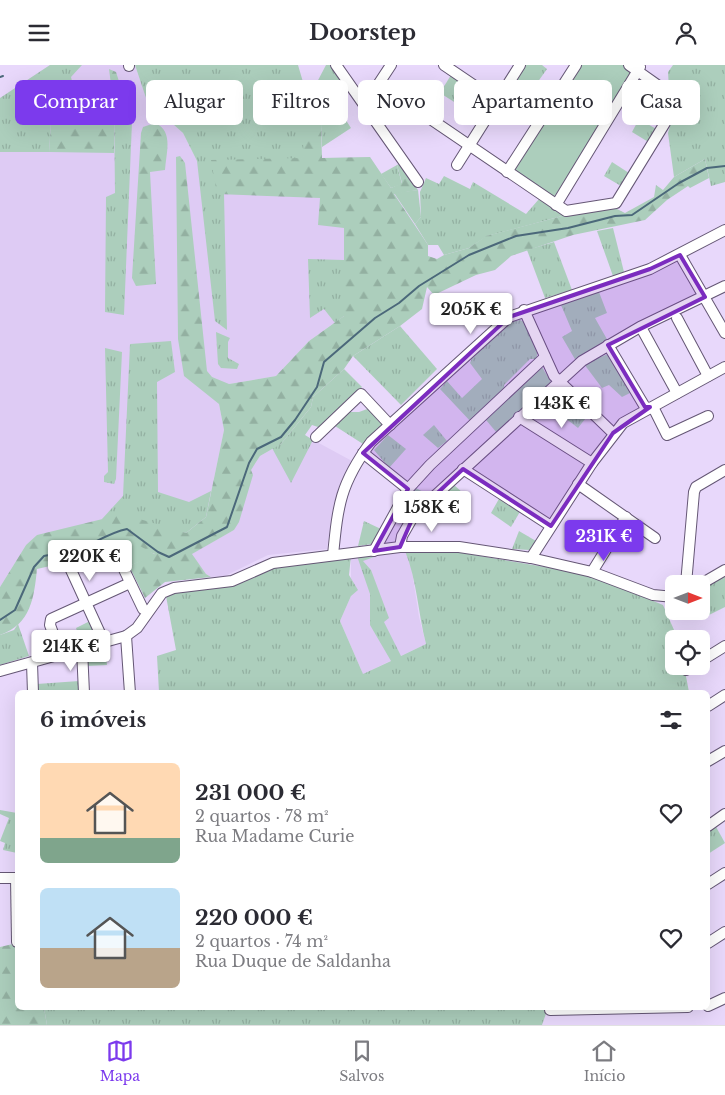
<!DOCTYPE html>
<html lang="pt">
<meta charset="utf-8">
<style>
body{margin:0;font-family:"Libre Baskerville",serif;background:#f2f2f3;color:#2b2b33;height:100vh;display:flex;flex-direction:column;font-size:19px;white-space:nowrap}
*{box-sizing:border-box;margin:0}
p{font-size:16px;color:#7c7c81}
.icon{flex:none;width:28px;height:28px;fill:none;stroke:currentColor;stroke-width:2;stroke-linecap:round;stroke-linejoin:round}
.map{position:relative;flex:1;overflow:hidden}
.sheet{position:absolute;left:15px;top:625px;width:695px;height:320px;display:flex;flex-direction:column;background:#fff;border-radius:8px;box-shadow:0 5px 20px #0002}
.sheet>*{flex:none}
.top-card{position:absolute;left:15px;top:15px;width:695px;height:45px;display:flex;gap:10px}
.needle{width:32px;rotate:90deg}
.fabs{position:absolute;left:665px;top:510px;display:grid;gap:10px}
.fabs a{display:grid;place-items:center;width:45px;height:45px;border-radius:8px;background:#fff;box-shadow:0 5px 20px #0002;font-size:25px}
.price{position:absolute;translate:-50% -42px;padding:0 11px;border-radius:5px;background:#fff;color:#222;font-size:16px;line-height:32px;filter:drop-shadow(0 1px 2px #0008)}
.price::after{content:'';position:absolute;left:50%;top:30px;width:15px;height:11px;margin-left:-8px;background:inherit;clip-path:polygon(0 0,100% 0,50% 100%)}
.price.active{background:#7c3aed;color:#fff}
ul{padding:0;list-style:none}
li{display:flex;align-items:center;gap:15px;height:125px;padding:0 25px}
li span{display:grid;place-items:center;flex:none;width:140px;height:100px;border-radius:8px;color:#555}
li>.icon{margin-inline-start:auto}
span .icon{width:60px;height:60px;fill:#fffc;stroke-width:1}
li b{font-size:21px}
h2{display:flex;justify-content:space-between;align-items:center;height:60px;padding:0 25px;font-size:21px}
.tag{padding:0 18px;border-radius:8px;background:#fff;box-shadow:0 5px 20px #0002;font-size:18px;line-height:45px}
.tag.active{background:#7c3aed;color:#fff}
header{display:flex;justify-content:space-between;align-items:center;height:65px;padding:0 25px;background:#fff;font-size:22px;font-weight:800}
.dock{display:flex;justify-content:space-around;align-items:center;height:70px;border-top:1px solid #e1e1e2;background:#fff;font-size:14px;color:#7c7c81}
.dock a{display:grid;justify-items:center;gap:2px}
.dock .active{color:#7c3aed}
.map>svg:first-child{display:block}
.built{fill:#decbf4}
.grass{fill:url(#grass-tufts)}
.forest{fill:url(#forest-firs)}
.green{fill:#accebc}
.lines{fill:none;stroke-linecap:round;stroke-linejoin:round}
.stream{stroke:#4b687a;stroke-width:2}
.minor-casing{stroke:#655775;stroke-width:12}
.minor{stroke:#fff;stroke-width:10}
.marked{fill:#7b2cbf;fill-opacity:0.2;stroke:#7b2cbf;stroke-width:4;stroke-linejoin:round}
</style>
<header><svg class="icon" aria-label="menu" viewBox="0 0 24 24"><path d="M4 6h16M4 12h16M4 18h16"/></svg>Doorstep<svg class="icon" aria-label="person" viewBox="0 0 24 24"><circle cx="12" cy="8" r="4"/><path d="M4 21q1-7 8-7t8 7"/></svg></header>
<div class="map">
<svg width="725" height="960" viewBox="0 0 725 960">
<defs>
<pattern id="grass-tufts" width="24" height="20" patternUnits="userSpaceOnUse" patternTransform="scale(1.25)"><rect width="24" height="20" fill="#accebc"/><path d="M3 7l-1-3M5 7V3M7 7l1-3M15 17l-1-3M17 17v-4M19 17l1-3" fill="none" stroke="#93b0a1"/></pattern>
<pattern id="forest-firs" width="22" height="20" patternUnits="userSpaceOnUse" patternTransform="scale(1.25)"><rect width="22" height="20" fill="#accebc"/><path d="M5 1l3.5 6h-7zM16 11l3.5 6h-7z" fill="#93b0a1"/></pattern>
</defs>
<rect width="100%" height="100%" fill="#e8d8fb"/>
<g class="built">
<path d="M50,0H135L147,36L183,68L197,96L370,92L428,180L427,191L309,276L276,311L229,319L219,339L224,365L206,452L123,449L26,480L0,522V33Z"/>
<path d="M293,364L352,396L334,437L327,484L268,490L225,511L211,512L206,509L191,489L234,465L251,405L260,391L281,379Z"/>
<path d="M405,486L411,500L419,552L426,579L363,609L340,556L351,531V491Z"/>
</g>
<g class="grass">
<path d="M50,0H82L71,12L79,44H52L49,87H0V33Z"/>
<path d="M135,0H298L303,17L315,21L326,0H330L346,22L332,34L351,63L322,82L321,59L303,93L217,129H224L227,265L215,256L197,96L183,68L147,36Z"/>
<path d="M525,0H542L547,4L532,25L517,15Z"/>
<path d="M673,0H725V117L711,121L705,94L674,112L668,68L671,57L668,7Z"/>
<path d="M451,10L490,36L481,54L440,28Z"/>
<path d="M508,29L524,40L517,51L500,40Z"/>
<path d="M114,43L132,57L124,250L105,247L106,132L115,128Z"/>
<path d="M639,54L658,65L650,78L632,67Z"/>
<path d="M612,97L629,108L621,121L604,111Z"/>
<path d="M397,100L402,119L391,123L381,109Z"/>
<path d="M444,111L470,124L473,117L526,149L539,134L566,150L487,171L469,183L444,190L438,180H428L415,159L421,152L420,127L426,113L439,119Z"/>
<path d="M613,163L624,207L613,211L597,166Z"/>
<path d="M554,177L572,225L545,233L527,185Z"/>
<path d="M308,194L344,195V251L335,258L324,244L310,253Z"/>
<path d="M599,227L607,248L595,253L608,276L576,296L562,272L572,266L561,240Z"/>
<path d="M520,255L525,257L537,287V294H530L504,320L505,325L472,358L440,324L447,316L462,333L482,314L470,298L472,293L511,257Z"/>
<path d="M400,261L437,304L401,340L353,291Z"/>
<path d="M216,267L230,273L228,277V293L239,299L237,304L221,303L218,299Z"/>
<path d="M171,276L175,307L157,317L158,427L189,437L211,426L206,452L186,468L102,454L123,431L130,279Z"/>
<path d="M105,283L122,287L116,414L114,419L104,417V411L108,407Z"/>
<path d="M610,288L632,327L622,332L609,320L602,323L584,299Z"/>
<path d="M344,304L362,322L321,363L312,360L305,370L313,375L291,418L272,383L281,379L311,342L313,332Z"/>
<path d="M565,326L589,349L578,363L552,343Z"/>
<path d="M370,343L384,359L363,379L335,361L350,347H359Z"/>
<path d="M434,360L447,376L438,383L423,370Z"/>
<path d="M388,370L406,384L389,403L374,385Z"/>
<path d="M453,419L464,429L439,458L422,448Z"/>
<path d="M414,422L431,431L406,459L394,453Z"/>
<path d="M500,432L521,445L511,462L491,448Z"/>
<path d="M364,456L381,464L372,479L358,481Z"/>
<path d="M519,466L536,476L530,485L512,484Z"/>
<path d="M405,486L457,487L569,506L598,513L663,540L678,574H674V601H684L689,627H159L157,591L176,585L166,531L172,527L273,502L351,491L349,510L358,525L351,531L340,556L363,609L391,596L370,560V529L357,491L373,489L374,492L363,496L371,505L389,553L384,557L401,591L426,579C418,548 417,515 405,486Z"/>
<path d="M725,508V542L707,551L701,540V522Z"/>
<path d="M90,556L98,573L81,577L76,563Z"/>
<path d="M18,559L29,591L0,600V570L14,565Z"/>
<path d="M105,582L107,600L87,601V590Z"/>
<path d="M79,616L80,627L37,628V619Z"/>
<path d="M0,745L17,748V788L3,785L5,778L0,776L9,753L0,749Z"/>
<path d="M715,760L725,778L708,789V767Z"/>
<path d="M44,943H548L542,960H47Z"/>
</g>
<g class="forest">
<path d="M109,4L116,7L132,57L114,44V88L49,87L52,44L114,43Z"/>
<path d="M155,58C174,66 166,88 165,105L150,107L156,219L136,221L132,213L141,68L143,62Z"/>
<path d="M304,59H321L322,93L370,92L391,123L402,118L397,100L399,99L418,125L394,129L428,180V191L437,194L444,190L469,183L486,171L566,150L615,143L625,148L654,132L656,120L663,125L674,112L705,94L709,113L690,123L688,121L667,135L645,155L573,170L511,191L495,205L476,210L434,230L427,222L422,244L400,261L353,291L344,304L313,332L311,342L281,379L260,391L251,405L253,410L239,457L234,465L192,489L206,509L211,512L165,517L145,533L129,501L155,489L118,476L120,485L37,504C34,533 31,559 0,570V522L26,480L37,470L123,449L186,468L206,452L224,365L219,339L184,311L178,274L176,92L180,91L185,98L207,306L212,312L229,319L276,311L309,276L344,251V163L318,160L320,133L217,129L211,95L303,93Z"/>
<path d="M17,878L18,942L44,943L47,960H0V882Z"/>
</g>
<g class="green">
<path d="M582,0H623L634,7L554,132L514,106Z"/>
<path d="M418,125L421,152L415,159L394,128Z"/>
<path d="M542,302L551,317L497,368L486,355Z"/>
<path d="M124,472L156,490L129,501L120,485L118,475Z"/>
</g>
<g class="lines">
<g class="stream">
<path d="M0,12L3,11"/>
<path d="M0,555L15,545L34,502L44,491C52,489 60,490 68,488C89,483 106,468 127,464L158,487L169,492L227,462L249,398L257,384L281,372L295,355L317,322L324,297L375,253L399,238L419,221L469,190L516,171L568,163L615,151L632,150L679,118L707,103L725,101"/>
</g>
<defs>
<g id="minor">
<path d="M129,0V1"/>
<path d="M336,0L418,117"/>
<path d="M444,0L497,36"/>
<path d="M379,19L566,146L616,138L665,58L663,24L629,0"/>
<path d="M364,41L391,0"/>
<path d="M457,100L520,0"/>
<path d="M507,107L576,0"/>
<path d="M556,140L640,2"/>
<path d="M680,190L725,268"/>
<path d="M524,245L554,311L613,368"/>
<path d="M677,253L708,311"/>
<path d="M643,266L677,328"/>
<path d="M608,280L645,342L654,344L667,370L708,351"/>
<path d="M519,352L592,398"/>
<path d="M316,372L361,329L390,360"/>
<path d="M363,388L408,424"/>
<path d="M463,404L551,461"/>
<path d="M578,419L655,473"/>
<path d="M400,482L402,471L414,450L582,296L640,262L725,221"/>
<path d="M374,486L408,424L430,400L545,292"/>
<path d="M333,490C338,440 340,419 371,377L509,252L650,204L725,165"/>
<path d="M118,492L143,544"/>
<path d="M531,493L592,398L623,358L725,302"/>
<path d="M71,505L104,577"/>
<path d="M592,507L626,452"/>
<path d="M686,519L694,427L696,422L725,405"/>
<path d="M701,519L725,505"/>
<path d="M126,571L130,628"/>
<path d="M82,584L84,628"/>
<path d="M61,590L50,560L51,554L130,518"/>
<path d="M701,596L725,581"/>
<path d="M32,598L33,628"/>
<path d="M686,605L692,601"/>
<path d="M0,606L126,571L137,563L162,528L174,523L232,516L273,498L400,482H459L531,493L592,507L653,530L674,532"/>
<path d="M708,641L725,630"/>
<path d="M708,696L725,686"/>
<path d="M708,761L725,749"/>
<path d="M0,813H18"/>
<path d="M16,813L17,877"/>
<path d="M708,819L725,808"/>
<path d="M708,878L725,867"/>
<path d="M708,941L725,933"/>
<path d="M550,945L688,942"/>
</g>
</defs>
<use href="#minor" class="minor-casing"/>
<use href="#minor" class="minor"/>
</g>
<path class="marked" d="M680,190L705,232L608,280L645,342H650L613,368L551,461L463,404L414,450L400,482L374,486L408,424L363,388L509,252L650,204Z"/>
</svg>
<div class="fabs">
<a><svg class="needle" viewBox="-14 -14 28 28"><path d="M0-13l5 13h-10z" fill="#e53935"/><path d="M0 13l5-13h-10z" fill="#7c7c81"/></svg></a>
<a><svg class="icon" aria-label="locate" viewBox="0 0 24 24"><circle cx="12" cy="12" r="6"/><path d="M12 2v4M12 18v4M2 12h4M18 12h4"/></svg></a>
</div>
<b class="price" style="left:471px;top:270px">205K €</b>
<b class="price" style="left:562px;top:364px">143K €</b>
<b class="price" style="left:432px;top:468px">158K €</b>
<b class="price active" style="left:604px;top:497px">231K €</b>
<b class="price" style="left:90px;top:517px">220K €</b>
<b class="price" style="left:71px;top:607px">214K €</b>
<div class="top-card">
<a class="tag active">Comprar</a>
<a class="tag">Alugar</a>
<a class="tag">Filtros</a>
<a class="tag">Novo</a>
<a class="tag">Apartamento</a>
<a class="tag">Casa</a>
</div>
<section class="sheet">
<h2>6 imóveis<svg class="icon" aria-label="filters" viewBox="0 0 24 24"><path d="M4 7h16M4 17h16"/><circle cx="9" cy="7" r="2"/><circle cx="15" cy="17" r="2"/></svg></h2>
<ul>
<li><span style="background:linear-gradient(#ffd9b3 75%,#7fa58c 0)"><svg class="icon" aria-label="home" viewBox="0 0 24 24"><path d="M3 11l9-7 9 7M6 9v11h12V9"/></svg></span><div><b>231 000 €</b><p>2 quartos · 78 m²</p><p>Rua Madame Curie</p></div><svg class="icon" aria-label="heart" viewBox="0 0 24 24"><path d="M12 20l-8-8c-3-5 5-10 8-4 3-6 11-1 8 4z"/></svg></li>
<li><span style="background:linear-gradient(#bfe0f5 60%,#b9a48a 0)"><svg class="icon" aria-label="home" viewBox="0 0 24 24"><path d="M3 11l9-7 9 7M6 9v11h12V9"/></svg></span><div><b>220 000 €</b><p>2 quartos · 74 m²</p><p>Rua Duque de Saldanha</p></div><svg class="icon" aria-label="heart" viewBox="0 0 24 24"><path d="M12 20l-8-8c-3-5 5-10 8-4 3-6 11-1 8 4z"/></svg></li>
</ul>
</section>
</div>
<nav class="dock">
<a class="active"><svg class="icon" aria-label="map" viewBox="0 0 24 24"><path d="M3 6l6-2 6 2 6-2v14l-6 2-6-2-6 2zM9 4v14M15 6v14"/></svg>Mapa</a>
<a><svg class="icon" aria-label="saved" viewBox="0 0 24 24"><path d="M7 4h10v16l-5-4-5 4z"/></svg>Salvos</a>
<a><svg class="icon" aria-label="home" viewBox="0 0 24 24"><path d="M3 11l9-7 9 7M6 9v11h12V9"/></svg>Início</a>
</nav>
